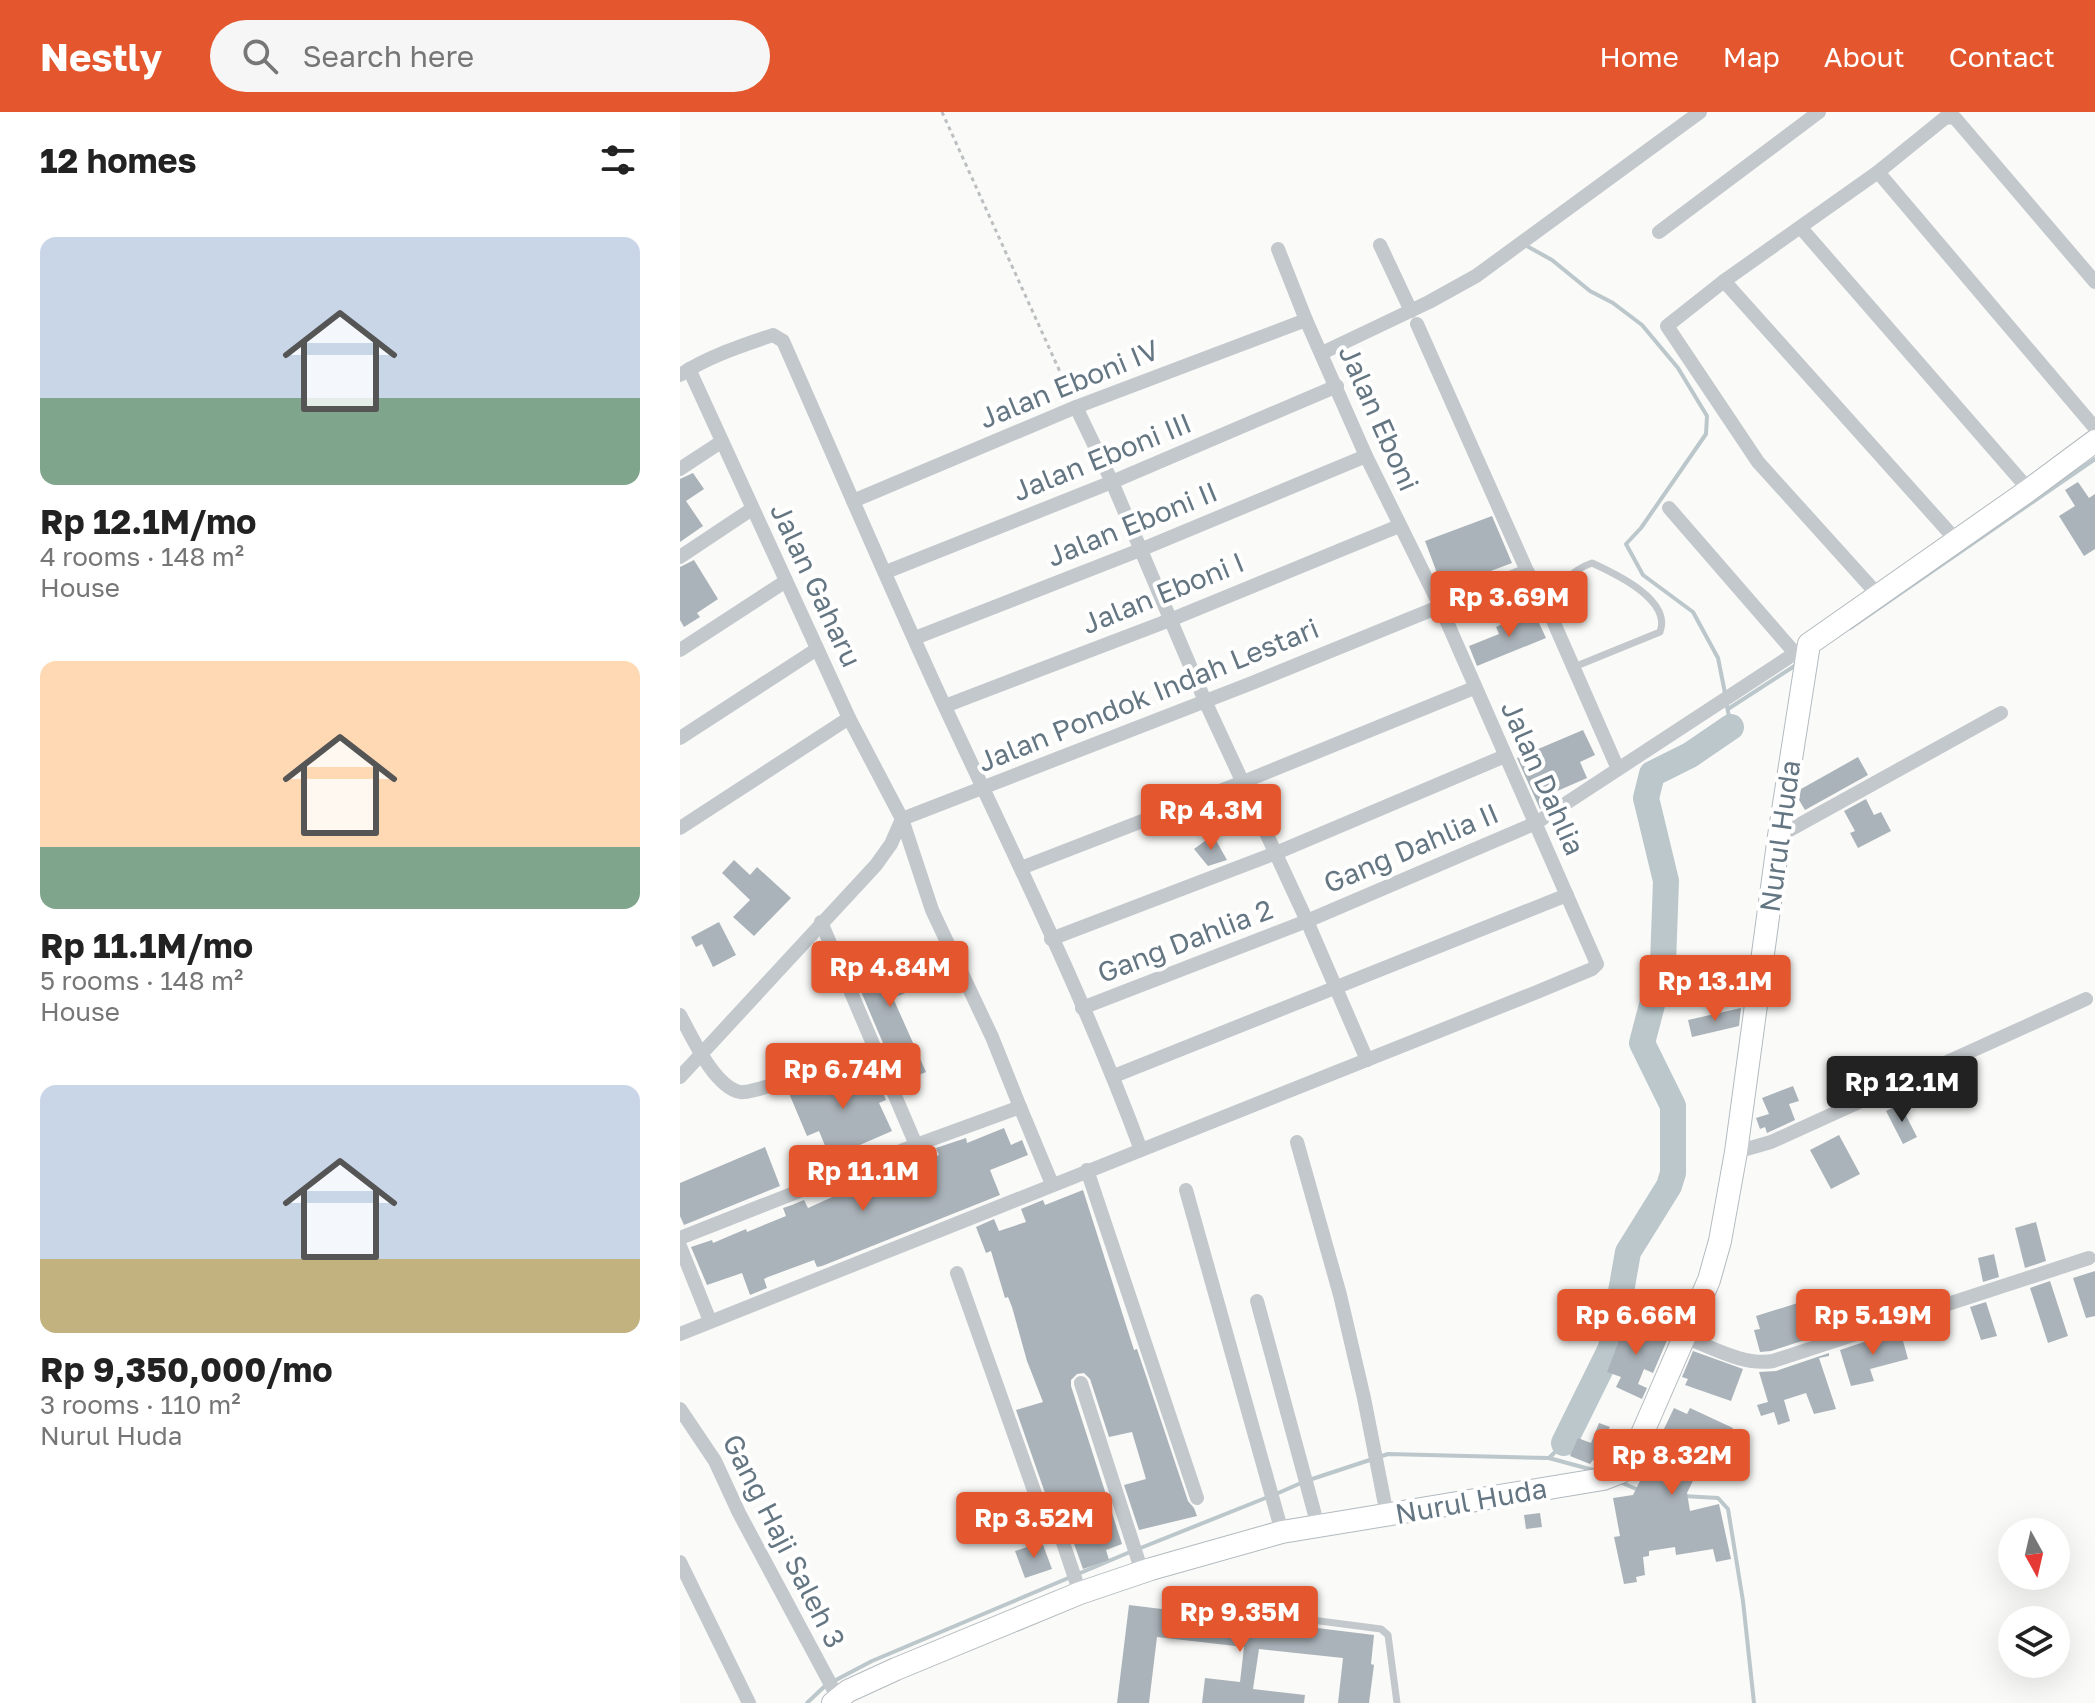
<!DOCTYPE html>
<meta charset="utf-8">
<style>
body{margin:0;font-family:"Golos Text",sans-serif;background:#f6f6f6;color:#222;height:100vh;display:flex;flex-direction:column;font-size:30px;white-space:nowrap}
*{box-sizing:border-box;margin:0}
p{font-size:26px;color:#767676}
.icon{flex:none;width:44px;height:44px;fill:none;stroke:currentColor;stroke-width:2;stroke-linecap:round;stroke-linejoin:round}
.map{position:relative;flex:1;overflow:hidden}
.details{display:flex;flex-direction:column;background:#fff;width:680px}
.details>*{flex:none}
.needle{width:52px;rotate:172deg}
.buttons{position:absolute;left:1318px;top:1406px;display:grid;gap:16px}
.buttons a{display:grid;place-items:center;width:72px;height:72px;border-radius:50%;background:#fff;box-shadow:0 8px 32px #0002;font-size:40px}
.price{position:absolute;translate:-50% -68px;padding:0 18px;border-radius:8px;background:#e4572e;color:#fff;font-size:26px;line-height:52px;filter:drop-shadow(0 2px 4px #0008)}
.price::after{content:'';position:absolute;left:50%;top:48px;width:24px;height:18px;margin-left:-12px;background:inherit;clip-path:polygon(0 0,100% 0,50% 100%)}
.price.current{background:#222;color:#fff}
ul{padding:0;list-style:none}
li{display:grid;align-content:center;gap:16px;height:424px;padding:0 40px}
li span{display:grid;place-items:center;height:248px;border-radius:16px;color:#555}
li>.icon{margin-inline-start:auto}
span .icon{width:144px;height:144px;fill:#fffc;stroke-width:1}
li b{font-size:34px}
h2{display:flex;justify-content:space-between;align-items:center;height:96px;padding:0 40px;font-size:34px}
header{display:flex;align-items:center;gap:48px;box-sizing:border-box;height:112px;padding:0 40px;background:#e4572e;color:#fff}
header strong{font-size:38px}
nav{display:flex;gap:44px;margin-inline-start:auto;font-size:28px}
.search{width:560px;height:72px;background:#f6f6f6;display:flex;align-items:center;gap:20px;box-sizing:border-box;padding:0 28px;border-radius:44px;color:#767676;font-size:30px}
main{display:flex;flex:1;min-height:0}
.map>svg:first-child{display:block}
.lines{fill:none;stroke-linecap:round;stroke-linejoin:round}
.stream{stroke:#bbc7cb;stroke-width:4}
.river{stroke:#bbc7cb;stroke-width:26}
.building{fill:#aab3b9}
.secondary-casing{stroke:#b3babf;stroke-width:24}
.path{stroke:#bbbfc2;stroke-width:3;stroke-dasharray:4 4;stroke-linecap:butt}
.lane{stroke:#c3c8cc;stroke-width:7}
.street{stroke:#c3c8cc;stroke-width:14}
.secondary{stroke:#fff;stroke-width:22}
.labels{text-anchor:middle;stroke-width:8;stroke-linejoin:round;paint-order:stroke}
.street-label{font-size:28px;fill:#657683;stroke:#fff}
</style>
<header>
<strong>Nestly</strong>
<div class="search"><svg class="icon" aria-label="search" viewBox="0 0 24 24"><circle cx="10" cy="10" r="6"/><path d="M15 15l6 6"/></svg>Search here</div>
<nav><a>Home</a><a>Map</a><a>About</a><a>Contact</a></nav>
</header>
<main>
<section class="details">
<h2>12 homes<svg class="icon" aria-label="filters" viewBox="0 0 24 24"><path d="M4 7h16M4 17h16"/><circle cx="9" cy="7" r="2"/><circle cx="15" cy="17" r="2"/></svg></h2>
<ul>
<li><span style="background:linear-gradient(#c9d6e8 65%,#7fa58c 0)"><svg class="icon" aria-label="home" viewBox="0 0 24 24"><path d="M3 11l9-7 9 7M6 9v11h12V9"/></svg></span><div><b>Rp 12.1M/mo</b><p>4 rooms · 148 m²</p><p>House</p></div></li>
<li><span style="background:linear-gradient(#ffd9b3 75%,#7fa58c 0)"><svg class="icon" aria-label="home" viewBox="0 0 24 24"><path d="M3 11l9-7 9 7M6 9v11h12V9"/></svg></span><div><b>Rp 11.1M/mo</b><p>5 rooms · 148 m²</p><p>House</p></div></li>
<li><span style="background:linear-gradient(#c9d6e8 70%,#c2b280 0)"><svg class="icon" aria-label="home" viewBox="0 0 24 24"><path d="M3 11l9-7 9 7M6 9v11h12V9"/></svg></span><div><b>Rp 9,350,000/mo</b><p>3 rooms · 110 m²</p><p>Nurul Huda</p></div></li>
</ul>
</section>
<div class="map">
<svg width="1415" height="1591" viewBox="0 0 1415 1591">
<rect width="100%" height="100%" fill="#fafaf8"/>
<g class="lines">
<g class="stream">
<path d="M845,133L872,148L910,179L933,191L962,213L998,256L1027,304L1026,322L961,416L946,432L963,463L1013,500L1038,546L1045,581"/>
<path d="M1170,516L1415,347"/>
<path d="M1046,589L1051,615"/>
<path d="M1048,597L1116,553"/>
<path d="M869,1346L913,1358"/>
<path d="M629,1368L708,1342L869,1346L884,1331"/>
<path d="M940,1370L961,1379"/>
<path d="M596,1382L621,1371"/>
<path d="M1003,1384L1038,1386L1048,1397L1063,1489L1074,1591"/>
<path d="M458,1437L588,1385"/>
<path d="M154,1569L192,1549L450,1440"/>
<path d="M127,1591L146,1573"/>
</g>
<path class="river" d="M884,1331L931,1236L948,1140L989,1074L993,1061V994L962,931L983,851L986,769L966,686L972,662L1010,643L1051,615"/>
</g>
<g class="building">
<path d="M13,361L24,377L6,389L23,414L0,430V367Z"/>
<path d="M1398,370L1409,386L1415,382V437L1404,444L1379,404L1395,394L1385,378Z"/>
<path d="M812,404L832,451L763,477L745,429Z"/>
<path d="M14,448L38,487L17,501L20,505L4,515L0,508V455Z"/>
<path d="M853,498L866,526L797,554L789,534L819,522L816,515Z"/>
<path d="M903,618L915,643L900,650L907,666L875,680L877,685L860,697L837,646Z"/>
<path d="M1178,645L1188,663L1125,698L1119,688L1121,677Z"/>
<path d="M1186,687L1194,703L1201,700L1211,719L1178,736L1170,721L1175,719L1164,699Z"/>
<path d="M533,723L547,748L528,754L514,737Z"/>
<path d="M54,748L70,763L77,755L111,786L74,824L53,805L70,788L42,761Z"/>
<path d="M39,810L56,843L33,855L22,832L16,835L11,825Z"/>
<path d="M217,836L235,877L213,886L246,960L220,971L171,856Z"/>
<path d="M1061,896L1059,914L1012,925L1008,908Z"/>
<path d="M192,955L206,988L199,991L212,1019L150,1046L139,1019L127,1024L108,979L156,963L159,969Z"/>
<path d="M1113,974L1119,989L1109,992L1115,1008L1087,1021L1085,1015L1080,1017L1076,1006L1089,1002L1082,986Z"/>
<path d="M1220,992L1237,1025L1223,1032L1206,999Z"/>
<path d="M324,1016L331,1033L342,1028L348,1043L310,1058L320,1083L142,1154L137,1155L134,1148L88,1165L84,1167L87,1176L70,1183L62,1161L27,1173L11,1135L32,1128L33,1131L66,1117L67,1120L106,1104L103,1096L112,1093L124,1088L128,1096L181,1072L179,1067L236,1045L238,1051L259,1043L256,1036L286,1026L287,1031Z"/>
<path d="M1159,1023L1180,1062L1151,1077L1130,1038Z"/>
<path d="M85,1035L100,1074L4,1113L0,1104V1071Z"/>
<path d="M403,1078L454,1238L457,1237L508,1389L514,1396L517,1404L459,1418L444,1373L466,1367L452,1320L429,1325L410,1267L404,1261L397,1262L391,1268V1274L442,1432L426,1438L429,1448L403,1457L381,1395L365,1381L336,1298L363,1290L347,1249L332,1195L328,1185L325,1186L311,1139L306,1141L296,1115L314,1107L319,1119L346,1110L341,1097L363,1088L365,1093Z"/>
<path d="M1356,1110L1366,1149L1345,1156L1335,1116Z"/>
<path d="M1314,1142L1319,1165L1303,1170L1298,1146Z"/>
<path d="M1415,1159V1204L1406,1206L1393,1166Z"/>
<path d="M1370,1169L1388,1224L1368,1231L1350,1176Z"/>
<path d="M1140,1184L1144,1195L1135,1198L1143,1222L1091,1239L1080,1240L1074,1218L1080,1217L1076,1204Z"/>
<path d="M1306,1190L1317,1224L1301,1228L1290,1195Z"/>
<path d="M947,1208L988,1226L973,1261L964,1257L958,1272L967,1276L962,1287L936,1275L941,1265L927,1260Z"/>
<path d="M1220,1218L1228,1247L1190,1257L1194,1269L1171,1274L1160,1238Z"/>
<path d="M1013,1239L1063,1257L1051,1289L1005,1273L1008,1267L1002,1265Z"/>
<path d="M1149,1241V1244L1139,1246L1156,1297L1134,1302L1126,1281L1104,1288L1110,1309L1098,1313L1094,1300L1081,1304L1077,1293L1088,1290L1079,1260L1096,1259Z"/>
<path d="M994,1296L1007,1302L1010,1296L1053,1316L1041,1341L1029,1336L1007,1381L1010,1399L1039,1392L1051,1447L1036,1450L1033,1437L996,1443L995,1435L969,1439V1444L963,1445L965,1463L956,1465L957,1470L944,1472L934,1425L940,1424L933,1386L953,1383L961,1367L956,1365L962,1358L979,1319L982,1321Z"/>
<path d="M919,1311L930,1315L927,1320L945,1327L937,1344L923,1352L913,1348L910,1352L890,1344L898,1326L911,1331Z"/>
<path d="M860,1401L862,1415L846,1417L844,1403Z"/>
<path d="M362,1430L372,1457L345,1466L335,1439Z"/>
<path d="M449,1493L694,1523L691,1552L694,1553L689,1591H658L663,1546L579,1537L573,1577L625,1583L624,1591H522L525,1566L560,1570L564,1535L477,1525L469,1591H437Z"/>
</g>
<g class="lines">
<defs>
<path id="secondary" d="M153,1591L168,1579L216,1557L400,1481L471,1457L602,1420L923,1367L941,1360L949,1352L1029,1168L1040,1129L1056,1040L1099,724L1129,532L1349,378L1415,329"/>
</defs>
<use href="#secondary" class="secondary-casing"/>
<path class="path" d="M262,0L391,284"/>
<g class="lane">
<path d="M867,494C880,474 889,459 912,451C936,462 992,488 980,520L894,555"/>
<path d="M502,1491L701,1517L708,1523L717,1591"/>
</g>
<g class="street">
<path d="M1198,60L1415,316"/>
<path d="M1121,116L1349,378"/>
<path d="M979,120L1139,0"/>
<path d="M700,133L731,199"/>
<path d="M1044,169L1276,428"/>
<path d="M737,212L847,459"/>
<path d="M642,241L749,190L796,164L1020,0"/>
<path d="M9,257L169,606L222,707L252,798L312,925L340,995"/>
<path d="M0,263C29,244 61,234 93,223L103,229C157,351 209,474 265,595C333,741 405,887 461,1038"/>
<path d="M396,295L432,370L525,589L627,809L687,948"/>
<path d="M0,357L41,330"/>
<path d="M173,389L396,295L626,208"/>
<path d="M989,396L1114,540"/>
<path d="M0,445L72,397"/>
<path d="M206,460L432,370L657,274"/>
<path d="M1199,484L1078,350L987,214L1044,169L1198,60L1266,5L1275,6L1415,170"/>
<path d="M235,526L460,438L686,344"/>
<path d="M0,538L106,469"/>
<path d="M265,594L490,508L719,414"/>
<path d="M0,626L137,537"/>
<path d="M0,716L169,606"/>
<path d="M1099,724L1321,601"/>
<path d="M341,756L563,670L794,576"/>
<path d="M141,810L236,1033"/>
<path d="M371,827L596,741L825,644"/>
<path d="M402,896L627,809L856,711L1129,532"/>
<path d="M0,903C11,923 34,975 60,980C66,981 73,978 79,977L197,939"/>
<path d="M434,964L887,783"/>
<path d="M0,965L196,753L211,732L222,707L572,571L847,459L867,495L938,657"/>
<path d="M617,1030L660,1183L684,1286L707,1403"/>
<path d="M1056,1040L1091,1030L1406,887"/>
<path d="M407,1058L517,1386"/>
<path d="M506,1078L602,1420"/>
<path d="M0,1126L236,1033L340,995L372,1072"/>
<path d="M0,1134L30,1209"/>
<path d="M277,1161L357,1387L372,1398L400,1481"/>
<path d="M577,1189L638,1414"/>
<path d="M0,1222L857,880L912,857L917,852L760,494L686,344L626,208L598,137"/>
<path d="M1004,1225C1032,1235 1063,1254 1093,1249L1409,1146"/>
<path d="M401,1271L462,1460"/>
<path d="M0,1297L35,1349L59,1401L158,1586"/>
<path d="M0,1450L69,1591"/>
</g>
<use href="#secondary" class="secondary"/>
</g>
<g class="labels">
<g class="street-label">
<text transform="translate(389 272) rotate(-22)" y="10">Jalan Eboni IV</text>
<text transform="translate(699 306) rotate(66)" y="10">Jalan Eboni</text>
<text transform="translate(422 345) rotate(-22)" y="10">Jalan Eboni III</text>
<text transform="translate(452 412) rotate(-22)" y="10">Jalan Eboni II</text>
<text transform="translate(136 473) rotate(65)" y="10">Jalan Gaharu</text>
<text transform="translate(483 481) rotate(-22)" y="10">Jalan Eboni I</text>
<text transform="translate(468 583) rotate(-22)" y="10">Jalan Pondok Indah Lestari</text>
<text transform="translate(863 666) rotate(66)" y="10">Jalan Dahlia</text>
<text transform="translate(1100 724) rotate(-82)" y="10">Nurul Huda</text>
<text transform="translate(731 736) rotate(-23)" y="10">Gang Dahlia II</text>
<text transform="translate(505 829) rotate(-21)" y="10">Gang Dahlia 2</text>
<text transform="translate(791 1389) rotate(-10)" y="10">Nurul Huda</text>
<text transform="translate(104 1429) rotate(63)" y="10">Gang Haji Saleh 3</text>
</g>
</g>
</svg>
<div class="buttons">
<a><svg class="needle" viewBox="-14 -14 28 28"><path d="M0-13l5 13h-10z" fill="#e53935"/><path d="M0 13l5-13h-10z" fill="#767676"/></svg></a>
<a><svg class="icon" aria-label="layers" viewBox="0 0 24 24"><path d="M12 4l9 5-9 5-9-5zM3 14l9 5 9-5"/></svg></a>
</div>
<b class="price" style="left:829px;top:527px">Rp 3.69M</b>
<b class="price" style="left:531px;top:740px">Rp 4.3M</b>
<b class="price" style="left:210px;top:897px">Rp 4.84M</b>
<b class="price" style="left:1035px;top:911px">Rp 13.1M</b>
<b class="price" style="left:163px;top:999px">Rp 6.74M</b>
<b class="price current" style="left:1222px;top:1012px">Rp 12.1M</b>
<b class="price" style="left:183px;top:1101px">Rp 11.1M</b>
<b class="price" style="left:956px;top:1245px">Rp 6.66M</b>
<b class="price" style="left:1193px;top:1245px">Rp 5.19M</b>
<b class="price" style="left:992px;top:1385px">Rp 8.32M</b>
<b class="price" style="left:354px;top:1448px">Rp 3.52M</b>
<b class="price" style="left:560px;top:1542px">Rp 9.35M</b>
</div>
</main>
